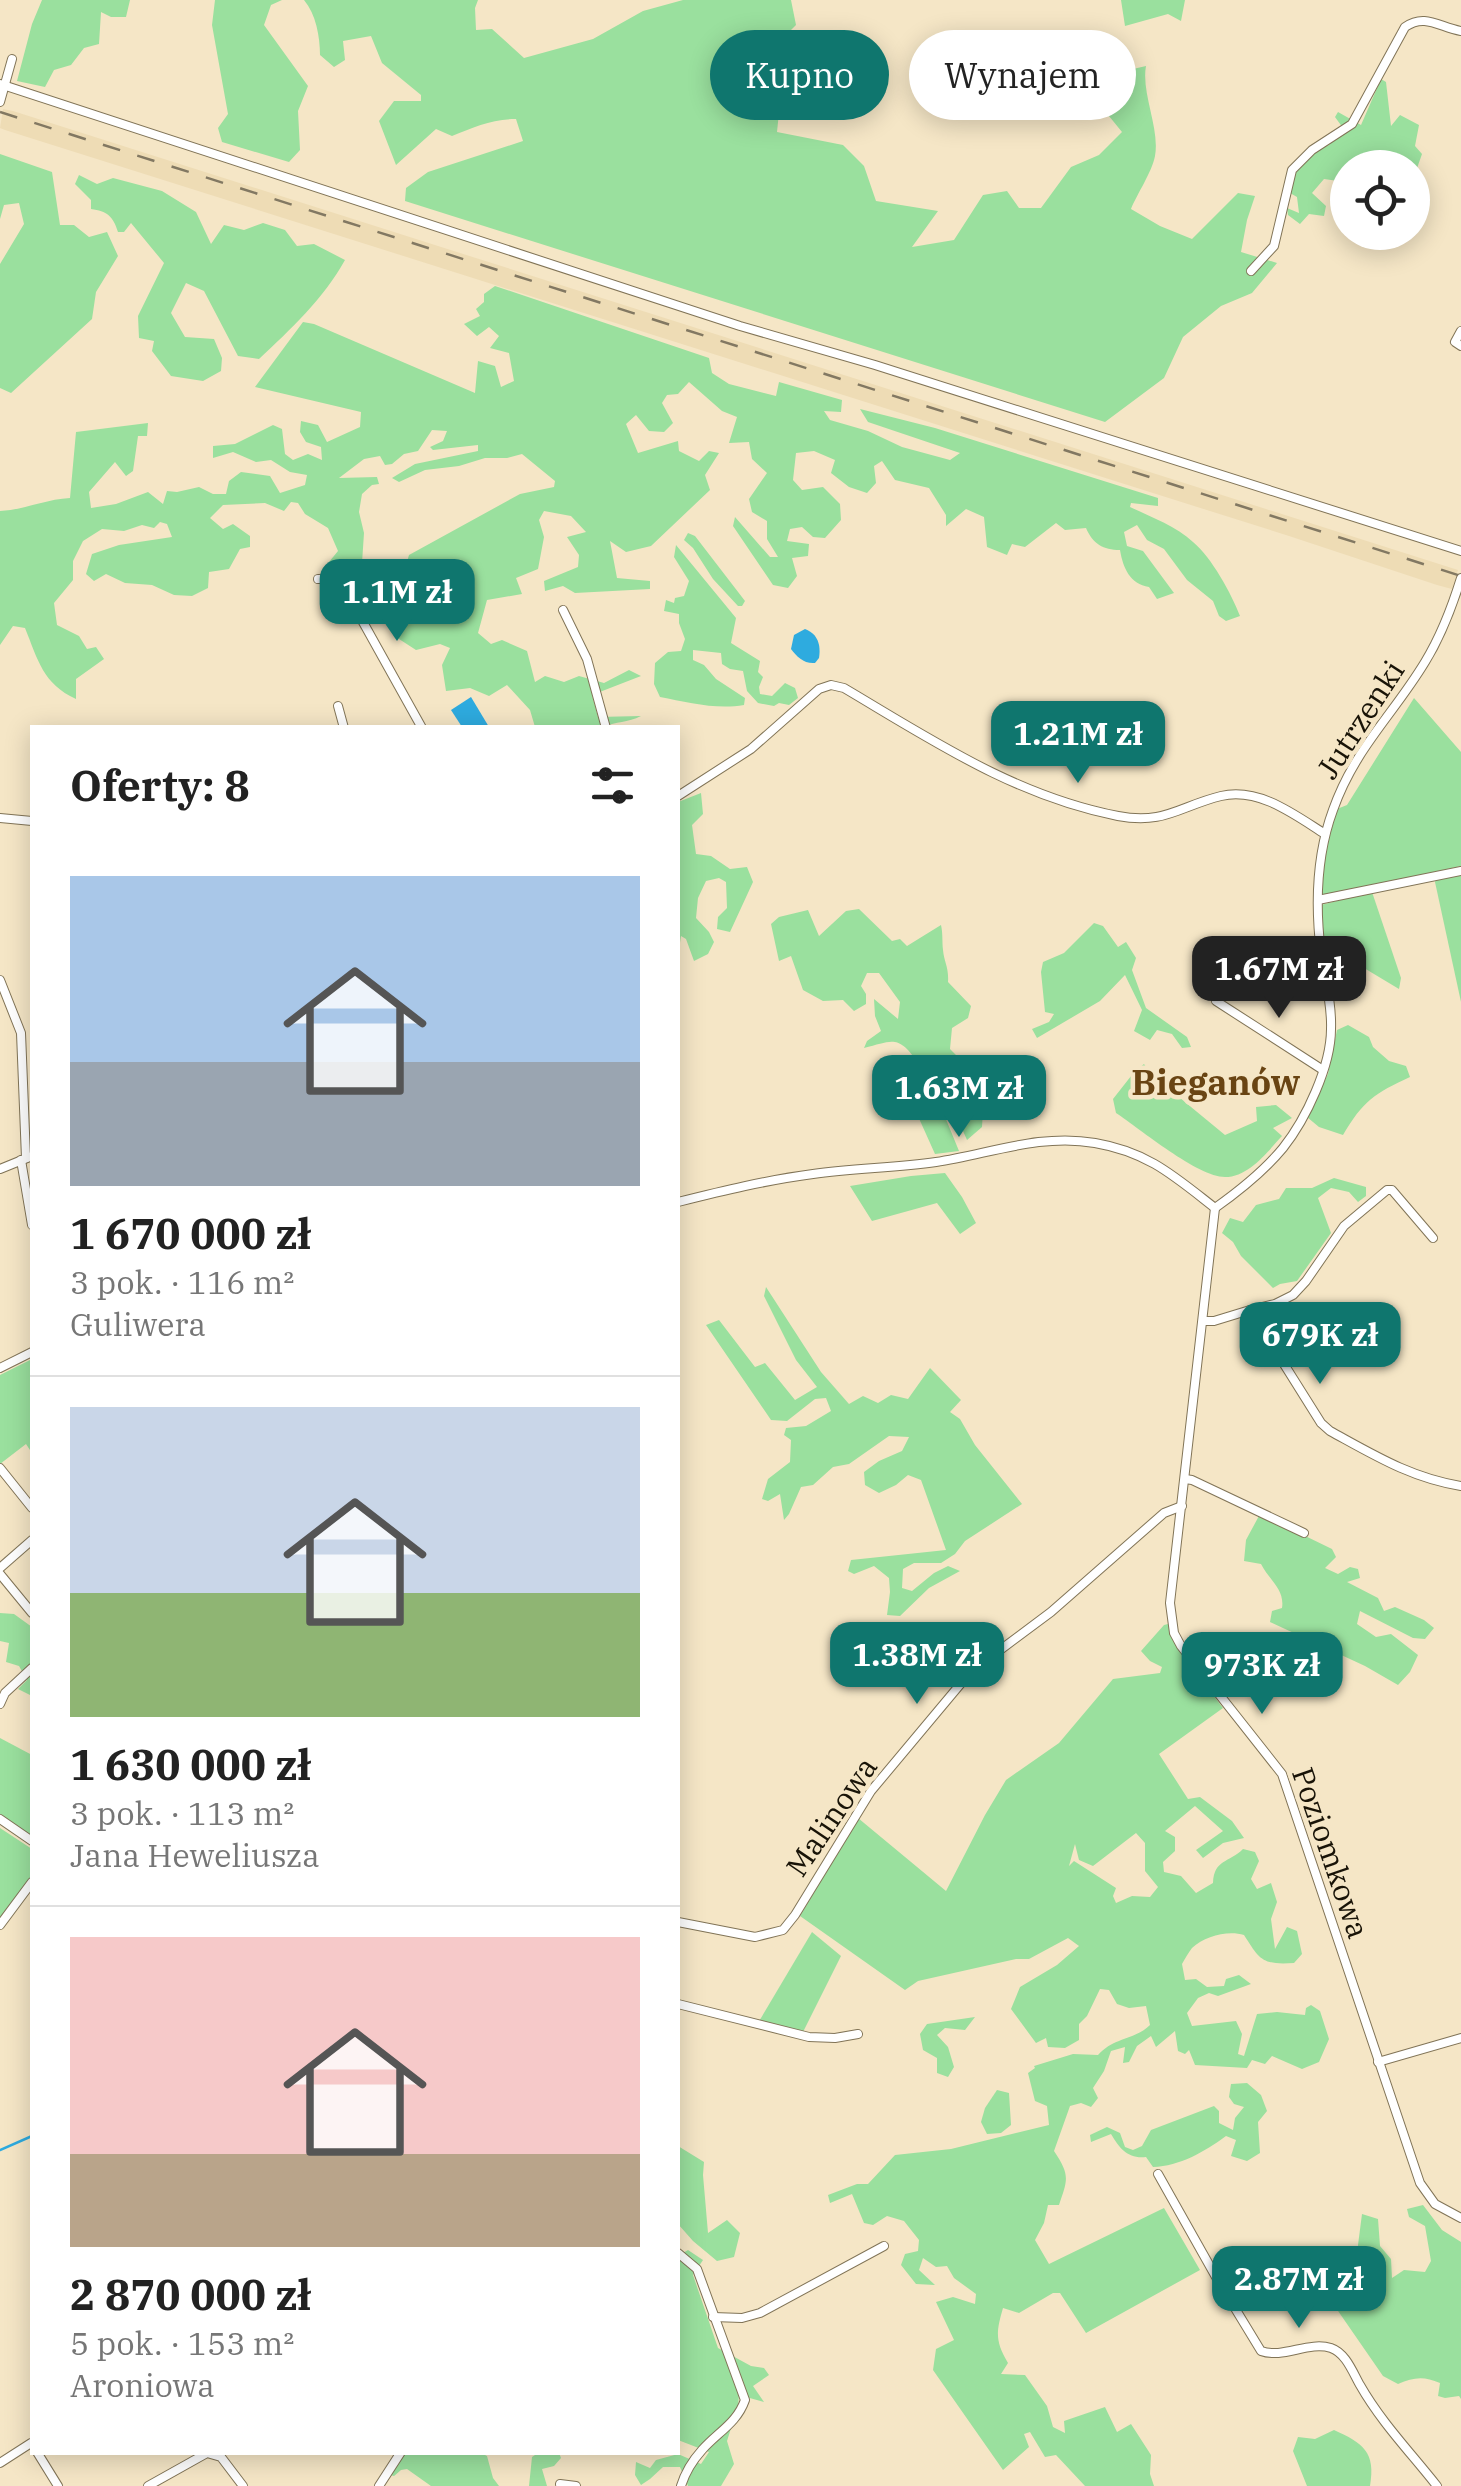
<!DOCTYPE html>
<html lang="pl">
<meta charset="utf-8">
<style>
body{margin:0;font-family:"IBM Plex Serif",serif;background:#f6f6f6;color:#222;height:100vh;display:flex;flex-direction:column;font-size:38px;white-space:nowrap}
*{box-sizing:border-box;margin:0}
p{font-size:32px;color:#767676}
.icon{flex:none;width:55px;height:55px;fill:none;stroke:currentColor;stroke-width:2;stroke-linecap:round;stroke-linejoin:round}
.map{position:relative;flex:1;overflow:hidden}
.panel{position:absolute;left:30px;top:725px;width:650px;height:1730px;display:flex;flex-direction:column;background:#fff;border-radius:0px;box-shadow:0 5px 25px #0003}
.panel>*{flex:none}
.guide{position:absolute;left:710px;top:30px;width:600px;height:90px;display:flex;gap:20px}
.tools{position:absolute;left:1330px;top:150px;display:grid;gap:20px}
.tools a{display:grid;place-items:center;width:100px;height:100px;border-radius:50%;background:#fff;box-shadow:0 5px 25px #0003;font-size:50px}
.price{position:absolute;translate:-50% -85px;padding:0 22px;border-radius:20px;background:#0f766e;color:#fff;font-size:32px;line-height:65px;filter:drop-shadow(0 2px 5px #0008)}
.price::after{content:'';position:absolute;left:50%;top:60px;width:30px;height:22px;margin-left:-15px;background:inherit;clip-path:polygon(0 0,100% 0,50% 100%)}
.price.selected{background:#222;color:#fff}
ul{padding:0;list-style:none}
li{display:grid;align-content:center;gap:20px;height:530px;padding:0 40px}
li+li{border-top:2px solid #e0e0e0}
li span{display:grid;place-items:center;height:310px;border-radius:0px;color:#555}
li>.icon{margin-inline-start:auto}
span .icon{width:180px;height:180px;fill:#fffc;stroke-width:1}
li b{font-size:42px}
h2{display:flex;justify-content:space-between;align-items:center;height:120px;padding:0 40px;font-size:42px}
.pill{padding:0 35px;border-radius:45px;background:#fff;box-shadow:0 5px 25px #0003;font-size:35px;line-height:90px}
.pill.selected{background:#0f766e;color:#fff}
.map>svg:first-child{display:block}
.built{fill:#eedcb5}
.green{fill:#9ae09e;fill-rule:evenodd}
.water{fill:#2eabdf}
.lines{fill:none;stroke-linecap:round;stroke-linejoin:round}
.stream{stroke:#2eabdf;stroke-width:2.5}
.minor-casing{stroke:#817457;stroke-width:10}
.minor{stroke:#fff;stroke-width:8}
.rail{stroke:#827862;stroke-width:2.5;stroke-dasharray:18 18;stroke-linecap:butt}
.labels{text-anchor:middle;stroke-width:9;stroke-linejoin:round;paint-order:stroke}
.street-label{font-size:30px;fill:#181307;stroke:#f5e6c6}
.quarter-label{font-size:35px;font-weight:bold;fill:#694413;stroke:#f5e6c6}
</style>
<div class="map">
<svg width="1461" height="2486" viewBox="0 0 1461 2486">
<rect width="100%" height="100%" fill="#f5e6c6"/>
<path class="built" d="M3,109L13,111L1458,570L1452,589L1437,585L1289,536L5,130L0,128Z"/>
<g class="green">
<path d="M42,0H130L126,17H111L101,12L99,44L84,48L71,65L54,70L45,87L17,81L32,24Z"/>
<path d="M215,0H282L271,5L264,25L308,86L298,111L300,150L289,162L222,142L218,128L228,114L212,25Z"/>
<path d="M304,0H478L475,8L476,30L492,29L524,58L593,39L643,11L683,0H791L796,25L772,49L781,93L777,132L843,145L864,166L876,201L938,211L912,247L954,240L983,195L1007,191L1019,208H1041L1071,167L1099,155L1122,132L1100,105L1120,72L1146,66C1141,93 1160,128 1155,156C1152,172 1137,194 1131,209L1160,226L1192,239L1238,193L1255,196L1247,220L1241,252L1277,263L1252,293L1221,306L1183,337L1164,378L1105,422L405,201L406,188L428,172L523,141L516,119C492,119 474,127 452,136L436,129L396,165L379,121L394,101H421V95L382,63L371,36L343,41L345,60L334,67L320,55C320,37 316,14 304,0Z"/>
<path d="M1121,0H1185L1181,21L1168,14L1125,26Z"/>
<path d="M1381,79L1386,82L1391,126L1400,115L1419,125L1415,146L1422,154L1416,171H1413L1412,168L1392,167L1376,161L1370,167L1348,168L1345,182L1324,179L1312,193L1326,206L1324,216L1309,214L1300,224L1288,215L1287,208L1299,213L1297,197L1290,193L1293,174L1307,154L1329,145L1343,128L1335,117L1338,112L1361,125Z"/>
<path d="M0,154L52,172L60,225H74L89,237L107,232L118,256L96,292L92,319L11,393L0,388V264L24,224L19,203L4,205L0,219Z"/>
<path d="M79,175L97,184L113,178L162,191L196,212L211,244L224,225L244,230L263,223L285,230L297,246L314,244L345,260C324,298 290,330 259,359L238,356L204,291L186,283L171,313L185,337L214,339L222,358L221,371L203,381L171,376L152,351L154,341L139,338L138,316L164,263L131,223L124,232H118C113,216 107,211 91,209V200L75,184Z"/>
<path d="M495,286L709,358L712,373L729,384L776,396L779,382L842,400L841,412L824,411L830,420L868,431L902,447L950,460L960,453L868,422L860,409L935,428L1158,498V506L1131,503L1130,507C1151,517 1176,526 1193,542C1212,558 1231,593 1240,616L1226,621L1219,616L1213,601L1187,580L1164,549L1147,540L1137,525L1124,532L1127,546L1143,551L1174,593L1157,599L1149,587C1130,584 1123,568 1120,550C1103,550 1093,544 1086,528L1065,530L1056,523L1025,547L1012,544L1007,555L987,547L984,517L966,509L946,526V515L929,488L895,480L882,461L874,466L876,483L867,493L849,487L831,473L835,460L814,451L796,453L793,480L802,490L823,487L840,504L841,520L825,538L813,537L802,527L790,529L787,541L809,544L808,556L792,558L797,576L788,588L773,585L733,526L735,517L770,557H778L767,539V521L752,512L749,499L767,473L752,459L749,442L729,443L737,417L722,411L689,382L678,394L667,395L662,403L673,423L664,432L649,431L636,415L626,424L638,453L678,441L679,451L699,461L709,451L719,453L705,475L710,490L651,546L626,552L610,541L617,578L650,581V589L575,593L563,586L545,591L544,581L578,567L579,555L567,537L586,532L571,516L544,511L539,520L544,537L538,569L516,578L522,594L487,600L478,633L491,644L502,640L527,651L535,682L545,676L564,682L579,676L604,683L629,670L641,676L592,695L598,717L641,716C628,723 615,721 605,727H535L530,710L507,685L489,696L470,688L446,691L442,665L450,648L440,644L416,650L399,639L396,623L404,616L381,585L382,571L406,565L409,555L520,494L554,487L555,481L522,454L507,458H485L459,466L425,470L399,482L392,478L415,464L478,451V445L433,450L430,447L443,441L447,431L432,430L418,451L404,454L392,464L385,465L380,456L364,459L339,478L377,477L379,484L372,485L362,494L359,512L364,533L362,563L346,574H333L329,562L338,551L328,528L305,514L298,503L291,502L284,511L265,503L223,505L210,518L223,529L233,524L250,536V547L240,549L229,569L209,572L208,588L192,596L174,595L152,585L125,583L106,574L94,581L86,574L92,554L119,545L172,537L167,524L160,522L154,528L142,525L124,531L102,529L83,541L73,561V580L54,603L57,625L79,636L87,649L96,647L104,659L76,679V699C43,684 38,660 25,628L13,626L0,645V511C24,510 46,499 70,498L76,432L148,423L147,436H138L133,471L126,476L115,462L89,492L91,508L116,504L148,492L163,504L167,491L177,492L199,487L213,494H226L229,481L241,472L270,476L280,493L305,485L307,475L290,472L271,460L256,462L233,452L213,458V446L235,444L273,425L282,429L285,454L293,460L308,454L322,460L321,447L306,442L300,432L301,421L318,425L327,442L360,427L361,412L255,387L303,322L314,324L475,393L478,361L495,366L501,387L514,381L509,353L490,348L499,336L489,327L477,336L464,324L480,316L476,309L484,302V294Z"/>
<path d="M688,533L695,536L745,601L742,606H738L713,579L693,548L684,540Z"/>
<path d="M676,545L736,618L731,643L760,661L758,672L763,677L759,687L760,694L772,696L785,683L795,688L798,698L789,705L779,703L774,706L758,703L747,691L743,671L730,669L722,664L721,653L693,650V660L704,665L716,679L745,698L744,705C716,710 687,702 660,697L654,684L655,663L668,652L681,651L685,639L679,623V614L664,611L666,600L674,603L675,598L684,596L689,581L674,557Z"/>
<path d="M1414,698L1461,752V866L1323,896L1321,893L1325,854L1337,809L1347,805Z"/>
<path d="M701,793L703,814L692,825L696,854L711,856L730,869L747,867L753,882L730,932L717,929L718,917L727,908L726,882L719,878L706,881L698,898L696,918L709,932L714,942L708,954L694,961L686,939L681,936L678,956V802Z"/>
<path d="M1461,875V1002L1435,882L1436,879Z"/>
<path d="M1372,892L1401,978L1399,989L1324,944L1321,905Z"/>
<path d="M859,909L892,941L900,939L907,946L941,925C943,934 942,941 943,950C944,962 949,967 948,982L971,1006L968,1018L952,1028L950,1049L961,1060L983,1110L982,1127L967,1140L946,1093L939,1070L932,1063L927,1073L959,1151L935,1154L895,1065L918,1063C898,1034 893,1041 864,1048L867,1041L881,1031L875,1016L874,999L898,1019L900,1002L879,973H867L861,986L866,994V1004L854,1011L843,1000L823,1001L803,990L791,956L779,961L771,924L779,917L808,910L819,936L846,911Z"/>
<path d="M1094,923L1103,926L1118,947L1126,942L1136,958L1132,970L1146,1008L1187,1037L1191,1047L1182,1048L1172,1034L1157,1030L1150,1040L1134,1031L1142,1010L1125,975L1100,1001L1037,1038L1032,1029L1049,1022L1054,1014L1045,1012L1041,972L1043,962L1064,953Z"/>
<path d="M1348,1025L1369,1037L1373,1047L1389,1061L1406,1066L1410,1077C1375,1093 1363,1101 1343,1135L1319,1127L1307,1117L1328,1074L1337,1030Z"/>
<path d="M1144,1064L1151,1074L1225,1135L1257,1121L1256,1107L1276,1105L1292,1118L1273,1128L1282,1136C1268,1151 1249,1177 1225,1177C1198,1177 1140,1129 1116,1113L1113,1099L1135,1071Z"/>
<path d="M945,1173L962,1197L976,1223L960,1234L937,1203L872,1221L850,1186L911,1176Z"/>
<path d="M1334,1178L1366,1187V1196L1358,1202L1349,1192L1331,1188L1318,1198L1331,1233L1297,1281L1280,1284L1273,1288L1241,1256L1233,1242L1222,1233L1230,1218L1243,1222L1256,1205L1279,1199L1286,1188H1312Z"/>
<path d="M766,1287L821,1372L849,1404L863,1396L878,1403L891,1395L908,1399L930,1368L961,1400L950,1412L960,1419L975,1445L1022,1504L965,1541L955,1554L941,1563H914L903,1569L902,1588L912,1591L934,1573L948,1566L960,1571L929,1588L900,1616L887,1615L890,1592L889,1578L874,1566L854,1574L848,1571L851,1560L946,1550L921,1480L908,1475L896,1485L879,1493L865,1485L864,1472L879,1461L902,1451L909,1437L889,1436L849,1464L833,1467L813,1485L801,1487L789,1514L784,1520L780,1494L768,1501L762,1499L768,1479L790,1462L791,1440L784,1435L786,1428L806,1426L831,1411L826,1398L815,1399L787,1421L771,1420L706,1325L719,1320L755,1367L765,1363L795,1400L817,1387L796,1360L764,1296Z"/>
<path d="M32,1359V1453L26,1444L0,1464V1375Z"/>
<path d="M1260,1514L1332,1549L1336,1557L1325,1568L1338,1574L1350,1567L1358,1569L1360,1578L1347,1582L1378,1598L1384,1611L1395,1607L1424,1620L1434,1628L1425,1639L1413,1638L1360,1611L1357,1624L1376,1637L1391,1634L1418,1655L1410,1672L1398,1685L1365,1666L1270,1622L1272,1611L1282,1608C1285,1589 1269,1580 1261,1564L1244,1561L1246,1540Z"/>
<path d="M0,1613L14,1614L32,1627V1696L18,1689L27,1680L19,1666L6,1662L9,1643L0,1641Z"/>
<path d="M1168,1624L1178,1649L1223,1708L1159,1754L1188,1799L1200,1797L1232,1821L1244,1838L1223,1843L1203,1858L1196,1850L1223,1831L1195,1806L1165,1831L1175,1837V1851L1163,1862L1164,1872L1181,1876L1196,1893L1213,1883C1214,1859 1229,1863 1243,1849L1255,1852L1259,1861L1251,1879L1257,1889L1271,1883L1277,1902L1271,1919L1275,1949L1287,1927L1297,1931L1302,1954L1294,1963C1262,1965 1260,1960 1244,1935C1228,1930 1205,1936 1192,1948C1188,1953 1185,1959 1182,1964L1185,1980L1196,1979L1207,1987L1224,1986L1226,1979L1239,1975L1251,1984L1218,1996L1209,1993L1198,1998L1187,2013L1192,2026L1236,2021L1242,2034L1238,2054L1244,2056L1257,2014L1277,2012L1305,2015L1306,2008L1311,2005L1320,2011L1329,2039L1319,2062L1302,2069L1272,2056L1265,2064L1252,2060L1247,2068L1195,2065L1189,2050L1185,2054L1178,2051L1175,2031L1156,2047L1151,2036L1137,2046L1129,2062L1123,2063L1125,2047L1111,2051L1104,2071L1093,2088L1098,2098L1091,2107L1081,2103L1070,2106L1054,2151C1070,2175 1068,2179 1059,2205H1048L1044,2223L1035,2240L1049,2264L1164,2208L1200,2270L1086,2333L1060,2293H1053L1019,2313L1003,2308C996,2332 995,2341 1008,2363L1001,2374L1025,2375L1047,2406L1053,2427L1065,2433L1064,2421L1105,2407L1117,2432L1131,2424L1151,2455L1150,2474L1154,2486H1085L1056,2455L1045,2457L1030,2432L1024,2434L1029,2447L1003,2470L933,2370L936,2349L954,2340L936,2302L953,2297L975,2304L976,2294L954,2278L947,2266L936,2267L923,2258L919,2270L935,2285L916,2284L901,2265L905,2254L918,2251L919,2240L904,2221L887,2216L873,2225L864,2223L852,2194L830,2203L828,2195L857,2184H868L895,2155L951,2149L1049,2125L1047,2106L1035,2101L1028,2073L1035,2068L1034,2066L1073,2054L1098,2055C1114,2037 1135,2040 1150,2025L1146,2006L1129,2008L1117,2004L1109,1990L1100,1989L1087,2016L1079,2024V2040L1065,2048L1048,2047L1046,2038L1036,2043L1011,2009L1020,1987L1057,1965L1079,1946L1068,1938L1029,1959H1016L918,1981L905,1990L800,1916L858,1818L946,1891L985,1815L1006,1780L1059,1743L1113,1679L1160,1673L1162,1667L1150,1661L1141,1651L1164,1625ZM1136,1833L1145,1843V1871L1158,1887L1150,1897L1132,1896L1116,1903L1113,1896L1116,1888L1074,1861L1069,1866L1075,1844L1079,1860L1093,1866Z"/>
<path d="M0,1738L32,1755V1840L0,1815Z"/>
<path d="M0,1828L32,1849V1875L0,1918Z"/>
<path d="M812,1932L841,1956L802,2034L758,2023Z"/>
<path d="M975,2017L965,2030L945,2028L937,2035L948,2047L954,2067L948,2077L937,2073V2058L923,2050L920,2034L927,2024Z"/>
<path d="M1247,2083L1261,2095L1267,2111L1258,2122L1260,2153L1247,2161L1231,2156L1236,2140L1226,2136C1204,2152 1180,2166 1153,2167L1146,2157C1128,2159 1120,2149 1111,2134L1091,2142L1090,2135L1107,2127L1120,2133L1125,2147L1133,2150L1142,2146L1151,2130L1214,2106L1219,2111V2123L1233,2130L1235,2118L1244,2107L1234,2104L1229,2097L1231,2084Z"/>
<path d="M997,2090L1009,2093L1011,2125L1001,2133L987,2134L981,2122L985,2108Z"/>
<path d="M678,2146L704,2162L703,2175L708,2233L727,2220L740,2233L734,2257L717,2261L693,2241L678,2224Z"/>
<path d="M1423,2205L1442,2230L1461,2242V2399L1459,2396L1445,2398L1438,2396L1440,2383C1424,2376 1414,2377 1398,2384L1383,2376L1336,2308L1339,2304L1349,2307L1362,2296L1358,2245L1362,2214L1378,2219L1380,2246L1391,2259L1392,2278L1404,2270L1425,2272L1431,2261L1425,2226L1409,2217L1407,2209Z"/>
<path d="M688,2250L703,2260L693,2275L718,2348L751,2366L764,2368L769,2375L753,2386L764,2402L739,2395L738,2406L727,2441L734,2464L721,2486H688L680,2467H663L650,2479L641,2485L635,2475L636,2462L650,2468L656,2460L678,2454L701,2464L709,2452L678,2440V2256Z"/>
<path d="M1334,2430C1363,2443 1376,2452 1370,2486H1307L1293,2451L1298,2437L1315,2439Z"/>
<path d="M404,2453H481L487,2456L493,2478L499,2486H431L407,2469L401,2470L394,2476L390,2475Z"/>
<path d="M538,2453H559L561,2458L554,2466L542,2469L547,2486H529L532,2457Z"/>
</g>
<g class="water">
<path d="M805,629C818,634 821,645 819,658L815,663C804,664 797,657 791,649L794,635Z"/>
<path d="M471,697L489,727H462L451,710Z"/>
</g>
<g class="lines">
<path class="stream" d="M0,2150L32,2136"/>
<defs>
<g id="minor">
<path d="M0,84L740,326L875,365L1461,551"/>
<path d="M0,102L12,59"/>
<path d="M1251,271L1274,246L1292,170L1312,150L1352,124L1405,27C1425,13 1439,27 1461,31"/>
<path d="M1461,331L1455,342L1461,346"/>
<path d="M318,579L349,578L362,569"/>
<path d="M339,579L422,728"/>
<path d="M563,610L587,659L606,728"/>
<path d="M338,706L344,728"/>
<path d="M678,796L751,749L819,689L831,685L844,688C932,740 1015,796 1118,816C1164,825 1180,806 1221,796C1259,787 1295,815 1325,834"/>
<path d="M0,818L32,821"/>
<path d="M1318,900L1461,871"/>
<path d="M0,980L21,1033L26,1158"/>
<path d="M1216,1001L1323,1070"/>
<path d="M21,1160L32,1225"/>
<path d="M0,1169L32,1156"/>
<path d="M678,1202C722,1191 767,1180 813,1174C854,1168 895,1168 936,1162C989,1154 1041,1133 1095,1143C1148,1152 1174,1176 1215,1208"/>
<path d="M1215,1208L1170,1603L1174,1633L1181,1646L1282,1774L1420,2183L1435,2204L1461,2218"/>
<path d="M1215,1208C1239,1191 1264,1171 1283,1148C1306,1119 1331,1066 1331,1029C1332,1004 1325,978 1321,953C1315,905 1316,856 1333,810C1355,748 1393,715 1425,662C1441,636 1452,607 1461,578"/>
<path d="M1250,1310L1275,1304L1293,1295L1306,1281L1344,1226L1387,1190H1392L1433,1238"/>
<path d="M1204,1321H1214L1250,1310L1321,1423L1330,1431C1374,1455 1411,1478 1461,1486"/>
<path d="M0,1368L32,1352"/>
<path d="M0,1468L32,1508"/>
<path d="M1185,1479L1192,1480L1304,1533"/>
<path d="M0,1568L32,1540"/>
<path d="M0,1574L32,1613"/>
<path d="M0,1704L5,1693L32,1668"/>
<path d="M0,1819L32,1841"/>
<path d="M678,1922L755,1937L783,1930L795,1915L871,1791L963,1681L984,1662L1051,1612L1164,1513L1182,1506"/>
<path d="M0,1925L32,1882"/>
<path d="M678,2004L809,2037L835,2038L858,2034"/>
<path d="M1378,2062L1461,2038"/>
<path d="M1158,2174L1216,2277L1261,2351C1283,2359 1308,2341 1331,2348C1346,2353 1353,2373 1360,2385C1381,2422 1411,2453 1437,2486"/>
<path d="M678,2253L697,2269L745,2400C737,2423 718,2432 702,2450C693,2460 685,2473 681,2486"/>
<path d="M713,2317L742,2318L760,2313L884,2246"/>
<path d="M37,2452L58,2486"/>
<path d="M0,2463L31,2443L32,2445"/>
<path d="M560,2484L576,2486"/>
<path d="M148,2486L207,2453L221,2457L243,2486"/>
<path d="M379,2486L401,2452"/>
</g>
</defs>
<use href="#minor" class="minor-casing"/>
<use href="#minor" class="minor"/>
<path class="rail" d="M0,112L1461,576"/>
</g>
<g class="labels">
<g class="street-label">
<text transform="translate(1361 720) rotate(-57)" y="10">Jutrzenki</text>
<text transform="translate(832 1817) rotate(-56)" y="10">Malinowa</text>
<text transform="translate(1330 1853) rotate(71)" y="10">Poziomkowa</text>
</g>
<g class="quarter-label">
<text x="1216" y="1095">Bieganów</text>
</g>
</g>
</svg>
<div class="tools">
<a><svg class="icon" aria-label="locate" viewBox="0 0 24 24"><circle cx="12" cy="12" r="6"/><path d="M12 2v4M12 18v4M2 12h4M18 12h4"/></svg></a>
</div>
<b class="price" style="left:397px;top:644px">1.1M zł</b>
<b class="price" style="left:1078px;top:786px">1.21M zł</b>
<b class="price selected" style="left:1279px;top:1021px">1.67M zł</b>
<b class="price" style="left:959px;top:1140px">1.63M zł</b>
<b class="price" style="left:1320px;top:1387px">679K zł</b>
<b class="price" style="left:917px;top:1707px">1.38M zł</b>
<b class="price" style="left:1262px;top:1717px">973K zł</b>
<b class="price" style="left:1299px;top:2331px">2.87M zł</b>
<div class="guide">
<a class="pill selected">Kupno</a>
<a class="pill">Wynajem</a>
</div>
<section class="panel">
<h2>Oferty: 8<svg class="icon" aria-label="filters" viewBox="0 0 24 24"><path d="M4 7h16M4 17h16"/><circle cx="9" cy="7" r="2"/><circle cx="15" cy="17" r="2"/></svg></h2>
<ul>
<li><span style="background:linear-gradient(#a9c7e8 60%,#9aa5b1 0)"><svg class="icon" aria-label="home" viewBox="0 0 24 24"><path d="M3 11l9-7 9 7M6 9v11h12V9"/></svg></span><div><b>1 670 000 zł</b><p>3 pok. · 116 m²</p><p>Guliwera</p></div></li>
<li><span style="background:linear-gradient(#c9d6e8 60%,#8fb573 0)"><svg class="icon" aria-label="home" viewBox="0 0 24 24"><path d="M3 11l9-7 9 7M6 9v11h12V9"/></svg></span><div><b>1 630 000 zł</b><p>3 pok. · 113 m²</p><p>Jana Heweliusza</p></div></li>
<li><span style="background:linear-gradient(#f6c9c9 70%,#b9a48a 0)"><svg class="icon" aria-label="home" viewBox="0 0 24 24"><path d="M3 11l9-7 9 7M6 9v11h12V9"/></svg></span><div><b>2 870 000 zł</b><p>5 pok. · 153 m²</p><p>Aroniowa</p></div></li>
</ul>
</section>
</div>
